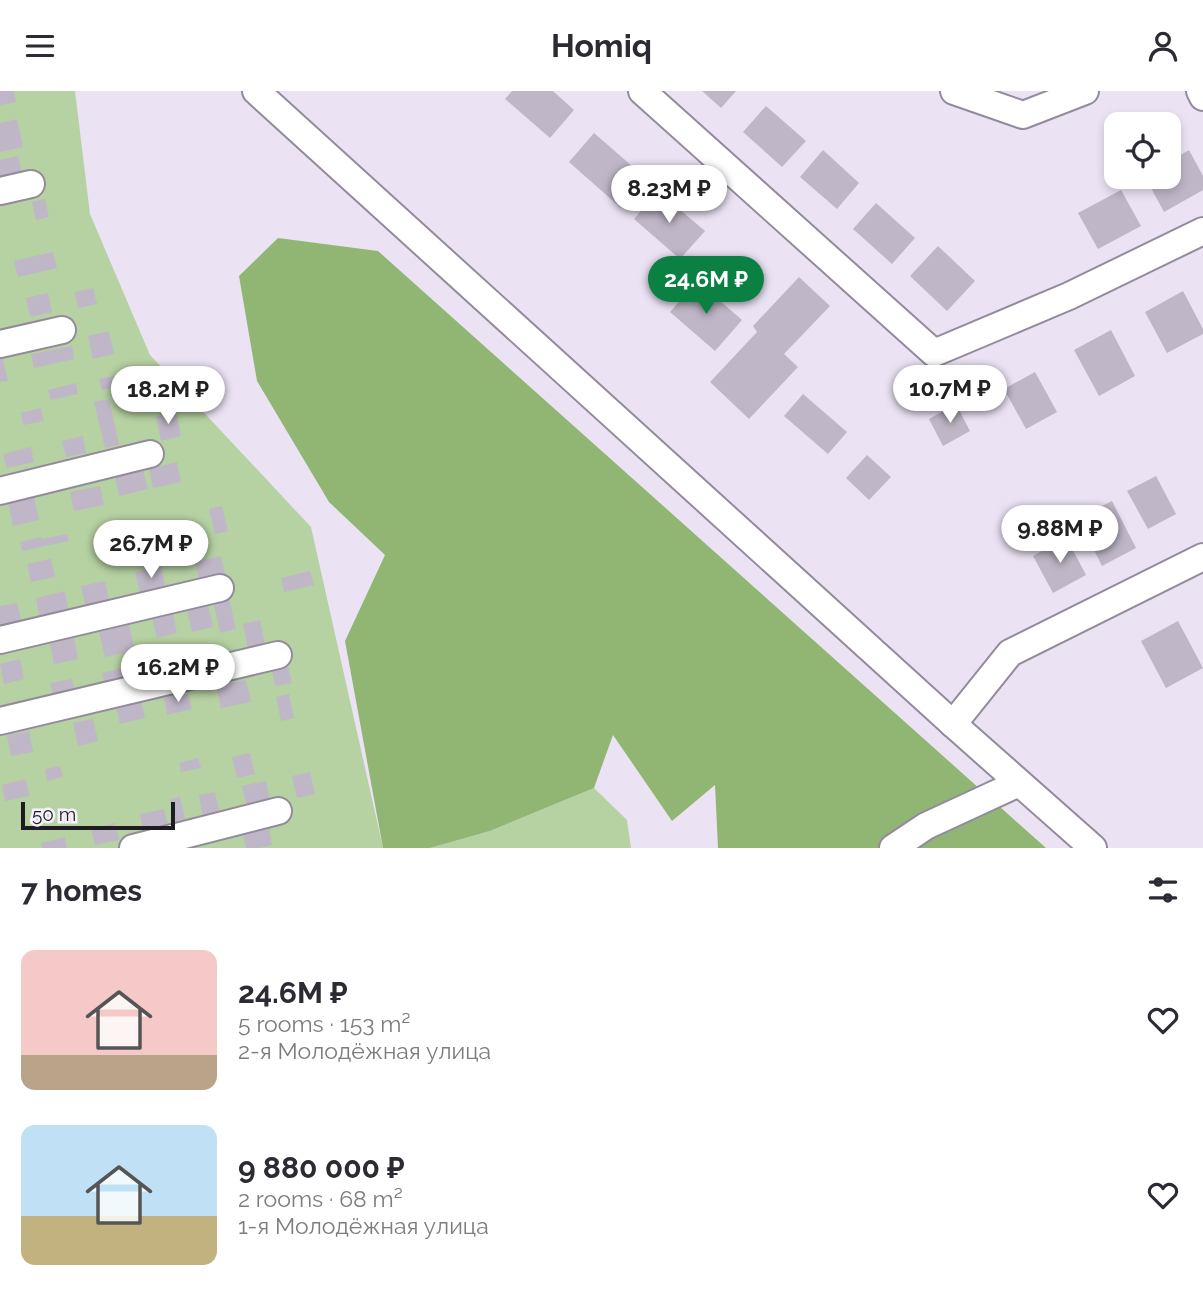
<!DOCTYPE html>
<meta charset="utf-8">
<style>
body{margin:0;font-family:Raleway,sans-serif;background:#f2f2f3;color:#2b2b33;height:100vh;display:flex;flex-direction:column;font-size:26px;white-space:nowrap}
*{box-sizing:border-box;margin:0}
p{font-size:23px;color:#7c7c81}
.icon{flex:none;width:38px;height:38px;fill:none;stroke:currentColor;stroke-width:2;stroke-linecap:round;stroke-linejoin:round}
.map{position:relative;height:757px;overflow:hidden}
.drawer{display:flex;flex-direction:column;background:#fff;flex:1}
.drawer>*{flex:none}
.controls{position:absolute;left:1104px;top:21px;display:grid;gap:14px}
.controls a{display:grid;place-items:center;width:77px;height:77px;border-radius:14px;background:#fff;box-shadow:0 4px 10px #0003;font-size:35px}
.scale{position:absolute;left:21px;bottom:18px;width:154px;box-sizing:border-box;padding-left:7px;border:4px solid #1e1b21;border-top:0;font-size:19px;line-height:24px;white-space:nowrap;color:#1e1b21;-webkit-text-stroke:5px #f7f1fe;paint-order:stroke}
.price{position:absolute;translate:-50% -60px;padding:0 16px;border-radius:24px;background:#fff;color:#222;font-size:23px;line-height:46px;filter:drop-shadow(0 2px 4px #0008)}
.price::after{content:'';position:absolute;left:50%;top:42px;width:21px;height:16px;margin-left:-10px;background:inherit;clip-path:polygon(0 0,100% 0,50% 100%)}
.price.selected{background:#0b8043;color:#fff}
ul{padding:0;list-style:none}
li{display:flex;align-items:center;gap:21px;height:175px;padding:0 21px}
li span{display:grid;place-items:center;flex:none;width:196px;height:140px;border-radius:14px;color:#555}
li>.icon{margin-inline-start:auto}
span .icon{width:84px;height:84px;fill:#fffc;stroke-width:1}
li b{font-size:30px}
h2{display:flex;justify-content:space-between;align-items:center;height:84px;padding:0 21px;font-size:30px}
header{display:flex;justify-content:space-between;align-items:center;height:91px;padding:0 21px;background:#fff;font-size:32px;font-weight:700}
.map>svg:first-child{display:block}
.green{fill:#b6d1a2}
.forest{fill:#91b674}
.building{fill:#bfb7c7}
.lines{fill:none;stroke-linecap:round;stroke-linejoin:round}
.minor-casing{stroke:#938b9b;stroke-width:30}
.minor{stroke:#fff;stroke-width:26}
</style>
<header><svg class="icon" aria-label="menu" viewBox="0 0 24 24"><path d="M4 6h16M4 12h16M4 18h16"/></svg>Homiq<svg class="icon" aria-label="person" viewBox="0 0 24 24"><circle cx="12" cy="8" r="4"/><path d="M4 21q1-7 8-7t8 7"/></svg></header>
<div class="map">
<svg width="1203" height="757" viewBox="0 0 1203 757">
<rect width="100%" height="100%" fill="#ebe3f4"/>
<g class="green">
<path d="M0,0H75L90,123L150,264L311,436L383,757H0Z"/>
<path d="M594,697L627,729L631,757H430L490,740Z"/>
</g>
<path class="forest" d="M278,147L378,160L1046,757H718L715,694L672,730L613,644L594,697L490,740L430,757H383L345,550L385,464L329,411L257,290L239,185Z"/>
<g class="building">
<path d="M0,0H14L16,11L0,14Z"/>
<path d="M512,0H553L574,19L550,47L505,8Z"/>
<path d="M702,0H736L721,17Z"/>
<path d="M766,15L806,50L782,76L743,41Z"/>
<path d="M17,28L23,56L0,61V32Z"/>
<path d="M594,42L647,88L621,117L569,71Z"/>
<path d="M823,59L859,92L837,118L800,86Z"/>
<path d="M1189,59L1203,85V99L1164,121L1145,86H1169V71Z"/>
<path d="M18,65L23,87L0,92V69Z"/>
<path d="M1121,99L1141,135L1098,158L1078,122Z"/>
<path d="M658,100L705,140L680,168L634,128Z"/>
<path d="M45,108L49,126L36,129L32,111Z"/>
<path d="M876,112L915,147L892,173L853,138Z"/>
<path d="M938,155L975,190L947,220L910,185Z"/>
<path d="M53,161L57,177L18,186L14,170Z"/>
<path d="M799,186L830,215L784,263L798,276L749,328L710,291L757,241L753,235Z"/>
<path d="M697,190L742,229L715,260L670,221Z"/>
<path d="M93,197L97,213L78,217L75,201Z"/>
<path d="M1183,200L1203,238V243L1167,262L1145,221Z"/>
<path d="M48,202L52,221L30,226L26,207Z"/>
<path d="M1111,239L1135,285L1099,305L1074,259Z"/>
<path d="M109,240L114,263L93,268L88,245Z"/>
<path d="M72,255L74,268L34,277L31,263Z"/>
<path d="M0,257L8,290L0,291Z"/>
<path d="M1035,281L1057,321L1026,338L1004,298Z"/>
<path d="M120,284L122,295L102,299L99,288Z"/>
<path d="M76,292L78,303L51,309L48,299Z"/>
<path d="M803,303L847,341L828,363L784,325Z"/>
<path d="M109,308L119,354L105,357L94,311Z"/>
<path d="M956,313L970,340L943,355L929,328Z"/>
<path d="M41,317L44,330L23,334L21,322Z"/>
<path d="M176,321L181,345L161,350L156,326Z"/>
<path d="M83,345L86,362L66,366L62,350Z"/>
<path d="M31,356L34,371L7,377L3,363Z"/>
<path d="M867,364L891,386L869,409L846,387Z"/>
<path d="M177,371L181,391L153,397L149,378Z"/>
<path d="M142,374L148,398L119,405L114,380Z"/>
<path d="M1156,385L1176,423L1148,438L1127,400Z"/>
<path d="M100,395L104,414L74,420L70,401Z"/>
<path d="M33,401L39,429L13,435L7,407Z"/>
<path d="M1112,410L1136,457L1102,475L1078,427Z"/>
<path d="M222,415L228,440L215,443L209,418Z"/>
<path d="M151,442L157,467L136,471L131,447Z"/>
<path d="M67,443L69,450L22,460L20,451L42,446V448Z"/>
<path d="M1066,446L1086,484L1053,502L1033,465Z"/>
<path d="M221,465L225,483L199,489L195,471Z"/>
<path d="M51,468L55,486L31,491L27,473Z"/>
<path d="M161,476L166,498L140,503L135,481Z"/>
<path d="M310,480L314,494L284,501L281,487Z"/>
<path d="M105,490L110,513L86,518L81,495Z"/>
<path d="M65,500L69,522L40,529L36,507Z"/>
<path d="M229,507L236,538L220,542L213,510Z"/>
<path d="M17,512L22,532L0,536V515Z"/>
<path d="M208,514L213,536L192,541L187,519Z"/>
<path d="M172,518L177,542L157,547L151,523Z"/>
<path d="M260,529L265,554L248,558L243,533Z"/>
<path d="M1178,530L1203,577L1166,597L1141,550Z"/>
<path d="M129,534L135,559L105,566L99,541Z"/>
<path d="M74,547L78,568L54,573L50,553Z"/>
<path d="M170,553L175,574L151,579L146,558Z"/>
<path d="M211,557L215,573L194,577L191,562Z"/>
<path d="M20,568L24,588L4,593L0,573Z"/>
<path d="M288,575L292,592L275,595L272,579Z"/>
<path d="M126,576L129,589L105,594L102,582Z"/>
<path d="M72,588L76,604L54,609L50,592Z"/>
<path d="M246,589L251,611L221,617L216,595Z"/>
<path d="M188,602L192,618L167,624L164,607Z"/>
<path d="M289,603L294,627L281,630L276,606Z"/>
<path d="M141,609L145,627L120,633L116,615Z"/>
<path d="M93,628L98,650L78,655L73,632Z"/>
<path d="M29,640L33,661L11,665L7,644Z"/>
<path d="M250,662L255,683L237,687L232,666Z"/>
<path d="M198,667L201,677L181,681L179,672Z"/>
<path d="M60,675L63,686L47,690L45,678Z"/>
<path d="M310,681L315,703L297,707L292,685Z"/>
<path d="M26,688L29,705L5,710L2,694Z"/>
<path d="M266,690L270,712L247,717L242,695Z"/>
<path d="M215,701L220,723L203,726L199,704Z"/>
<path d="M180,706L185,728L174,730L170,708Z"/>
<path d="M164,718L168,734L143,740L140,723Z"/>
<path d="M115,732L119,749L95,754L91,738Z"/>
<path d="M269,737L272,754L259,757H246L243,742Z"/>
<path d="M65,746L67,757H42L41,752Z"/>
</g>
<g class="lines">
<defs>
<g id="minor">
<path d="M256,0L953,633L1093,757"/>
<path d="M642,0L934,262L1069,205L1203,140"/>
<path d="M954,0L1023,24L1085,0"/>
<path d="M1200,0L1203,6"/>
<path d="M0,100L31,93"/>
<path d="M0,253L62,239"/>
<path d="M0,400L150,363"/>
<path d="M0,549L220,497"/>
<path d="M0,630L278,564"/>
<path d="M953,633L1010,562L1203,466"/>
<path d="M133,757L278,720"/>
<path d="M893,757L926,735L1019,692"/>
</g>
</defs>
<use href="#minor" class="minor-casing"/>
<use href="#minor" class="minor"/>
</g>
</svg>
<div class="controls">
<a><svg class="icon" aria-label="locate" viewBox="0 0 24 24"><circle cx="12" cy="12" r="6"/><path d="M12 2v4M12 18v4M2 12h4M18 12h4"/></svg></a>
</div>
<div class="scale">50 m</div>
<b class="price" style="left:669px;top:134px">8.23M ₽</b>
<b class="price selected" style="left:706px;top:225px">24.6M ₽</b>
<b class="price" style="left:950px;top:334px">10.7M ₽</b>
<b class="price" style="left:168px;top:335px">18.2M ₽</b>
<b class="price" style="left:1060px;top:474px">9.88M ₽</b>
<b class="price" style="left:151px;top:489px">26.7M ₽</b>
<b class="price" style="left:178px;top:613px">16.2M ₽</b>
</div>
<section class="drawer">
<h2>7 homes<svg class="icon" aria-label="filters" viewBox="0 0 24 24"><path d="M4 7h16M4 17h16"/><circle cx="9" cy="7" r="2"/><circle cx="15" cy="17" r="2"/></svg></h2>
<ul>
<li><span style="background:linear-gradient(#f6c9c9 75%,#b9a48a 0)"><svg class="icon" aria-label="home" viewBox="0 0 24 24"><path d="M3 11l9-7 9 7M6 9v11h12V9"/></svg></span><div><b>24.6M ₽</b><p>5 rooms · 153 m²</p><p>2-я Молодёжная улица</p></div><svg class="icon" aria-label="heart" viewBox="0 0 24 24"><path d="M12 20l-8-8c-3-5 5-10 8-4 3-6 11-1 8 4z"/></svg></li>
<li><span style="background:linear-gradient(#bfe0f5 65%,#c2b280 0)"><svg class="icon" aria-label="home" viewBox="0 0 24 24"><path d="M3 11l9-7 9 7M6 9v11h12V9"/></svg></span><div><b>9 880 000 ₽</b><p>2 rooms · 68 m²</p><p>1-я Молодёжная улица</p></div><svg class="icon" aria-label="heart" viewBox="0 0 24 24"><path d="M12 20l-8-8c-3-5 5-10 8-4 3-6 11-1 8 4z"/></svg></li>
</ul>
</section>
